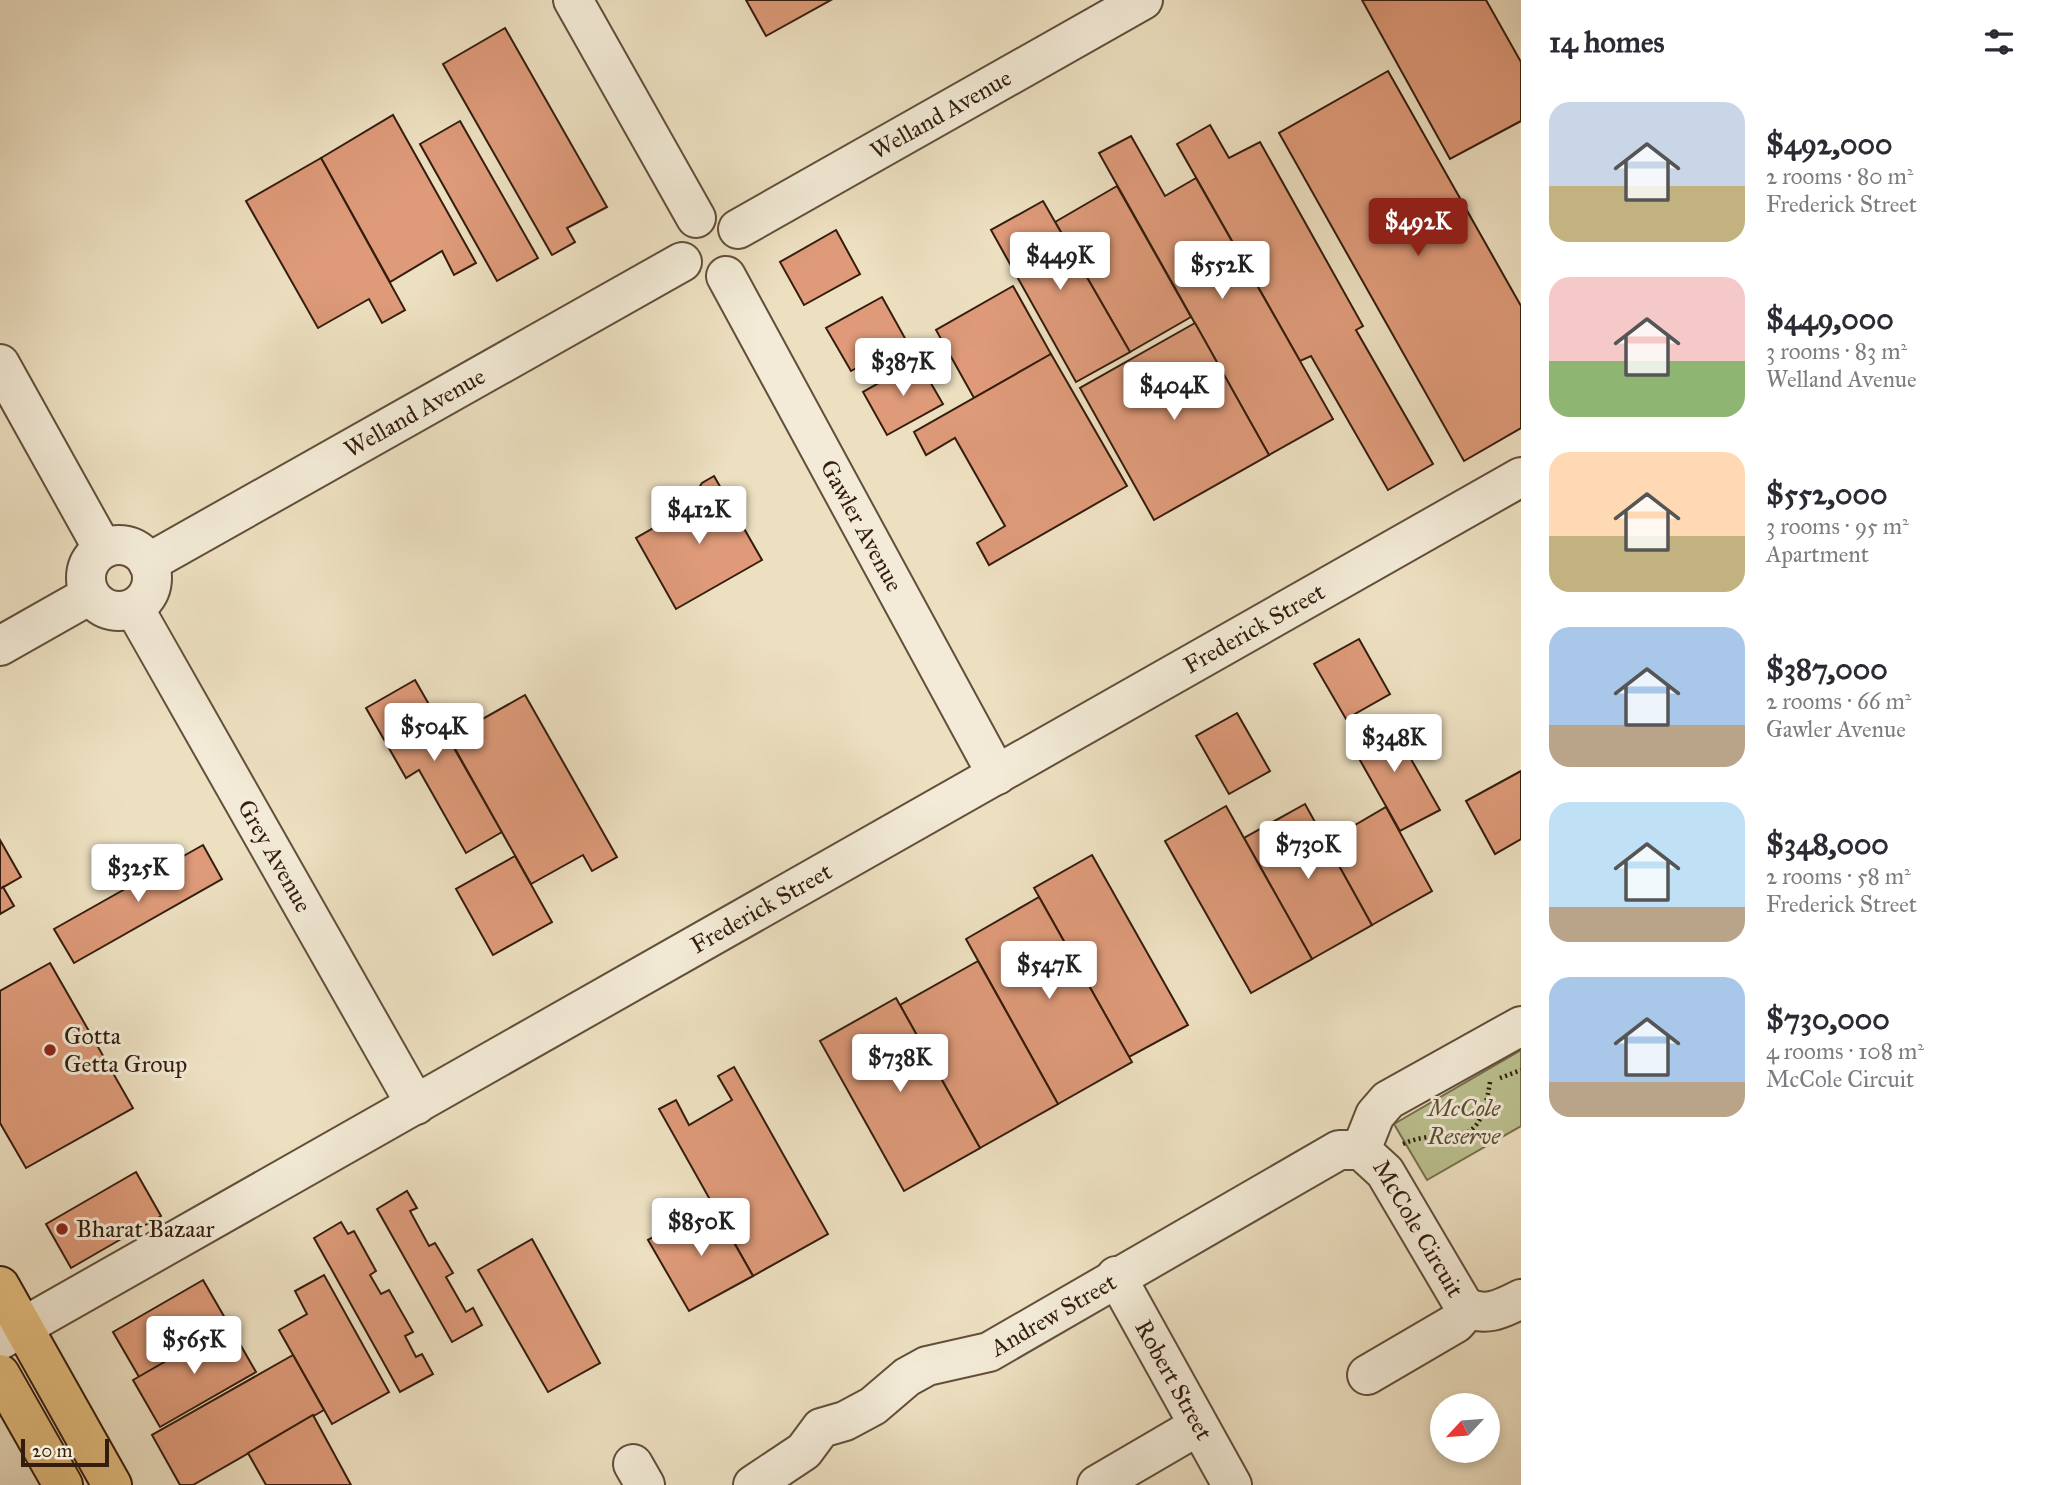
<!DOCTYPE html>
<meta charset="utf-8">
<style>
body{margin:0;font-family:"IM FELL Great Primer",serif;background:#f7f7f7;color:#2b2b33;height:100vh;display:flex;flex-direction:column;font-size:26px;white-space:nowrap}
*{box-sizing:border-box;margin:0}
p{font-size:23px;color:#7c7c81}
.icon{flex:none;width:38px;height:38px;fill:none;stroke:currentColor;stroke-width:2;stroke-linecap:round;stroke-linejoin:round}
.map{position:relative;flex:1;overflow:hidden}
.panel{display:flex;flex-direction:column;background:#fff;width:525px}
.panel>*{flex:none}
.needle{width:46px;rotate:244deg}
.tools{position:absolute;left:1430px;top:1393px;display:grid;gap:14px}
.tools a{display:grid;place-items:center;width:70px;height:70px;border-radius:50%;background:#fff;box-shadow:0 4px 10px #0003;font-size:35px}
.scale{position:absolute;left:21px;bottom:18px;width:88px;box-sizing:border-box;padding-left:7px;border:4px solid #341d0d;border-top:0;font-size:19px;line-height:24px;white-space:nowrap;color:#341d0d;-webkit-text-stroke:5px #f3ebd7;paint-order:stroke}
.price{position:absolute;translate:-50% -60px;padding:0 16px;border-radius:7px;background:#fff;color:#222;font-size:23px;line-height:46px;filter:drop-shadow(0 2px 4px #0008)}
.price::after{content:'';position:absolute;left:50%;top:42px;width:21px;height:16px;margin-left:-10px;background:inherit;clip-path:polygon(0 0,100% 0,50% 100%)}
.price.active{background:#8f2418;color:#fff}
ul{padding:0;list-style:none}
li{display:flex;align-items:center;gap:21px;height:175px;padding:0 28px}
li span{display:grid;place-items:center;flex:none;width:196px;height:140px;border-radius:21px;color:#555}
li>.icon{margin-inline-start:auto}
span .icon{width:84px;height:84px;fill:#fffc;stroke-width:1}
li b{font-size:30px}
h2{display:flex;justify-content:space-between;align-items:center;height:84px;padding:0 28px;font-size:30px}
main{display:flex;flex:1;min-height:0}
.map>svg:first-child{display:block}
.green{fill:#bcc190;stroke:#786f4e;stroke-width:2}
.building{fill:#de9a79;stroke:#341d0d;stroke-width:2}
.lines{fill:none;stroke-linecap:round;stroke-linejoin:round}
.minor-casing{stroke:#624e3a;stroke-width:42}
.major-casing{stroke:#341d0d;stroke-width:42}
.path{stroke:#341d0d;stroke-width:4.5;stroke-dasharray:2 3.5;stroke-linecap:butt}
.minor{stroke:#f3ebd7;stroke-width:38}
.major{stroke:#e6c080;stroke-width:38}
.poi-dot{fill:#8f2418;stroke:#f3ebd7;stroke-width:2.5}
.labels{text-anchor:middle;stroke-width:6;stroke-linejoin:round;paint-order:stroke}
.street-label{font-size:24px;fill:#341d0d;stroke:#f3ebd7}
.poi-label{font-size:24px;fill:#341d0d;stroke:#f3ebd7;text-anchor:start}
.park-label{font-size:24px;font-style:italic;fill:#5d4e34;stroke:#f3ebd7}
</style>
<main>
<div class="map">
<svg width="1521" height="1485" viewBox="0 0 1521 1485">
<rect width="100%" height="100%" fill="#ede0c1"/>
<filter id="stains"><feTurbulence type="fractalNoise" baseFrequency=".00286" numOctaves="4"/><feColorMatrix values="0 0 0 0 .2 0 0 0 0 .09 0 0 0 0 .02 0 0 0 .5 -.17"/></filter>
<radialGradient id="worn" r=".72"><stop offset=".6" stop-color="#630" stop-opacity="0"/><stop offset="1" stop-color="#630" stop-opacity=".3"/></radialGradient>
<path class="green" d="M1521,1050V1126L1427,1180L1394,1124Z"/>
<g class="building">
<path d="M746,0H831L766,36Z"/>
<path d="M1362,0H1486L1521,62V121L1450,159Z"/>
<path d="M505,28L607,207L567,228L575,242L552,255L443,64Z"/>
<path d="M1388,71L1521,306V428L1464,461L1279,133Z"/>
<path d="M393,115L476,263L454,275L442,251L390,282L321,158Z"/>
<path d="M460,121L538,258L497,281L420,144Z"/>
<path d="M1210,125L1229,158L1260,142L1363,326L1356,330L1433,464L1388,490L1311,356L1300,361L1177,144Z"/>
<path d="M1131,136L1165,196L1196,178L1333,419L1269,455L1099,153Z"/>
<path d="M321,158L405,310L382,323L369,299L318,328L246,201Z"/>
<path d="M1117,186L1191,317L1130,352L1055,222Z"/>
<path d="M1043,201L1130,352L1076,382L991,230Z"/>
<path d="M836,230L860,274L804,305L780,262Z"/>
<path d="M1013,286L1051,354L974,398L936,330Z"/>
<path d="M882,297L906,340L851,371L826,328Z"/>
<path d="M1195,323L1269,455L1154,520L1080,388Z"/>
<path d="M1051,354L1127,486L989,565L977,543L1005,526L955,438L926,455L914,432Z"/>
<path d="M918,361L943,404L887,435L863,392Z"/>
<path d="M714,476L762,560L676,609L636,538L685,510L702,483Z"/>
<path d="M1359,639L1390,694L1346,719L1314,664Z"/>
<path d="M415,680L502,832L466,853L419,770L406,778L366,708Z"/>
<path d="M525,695L617,857L592,871L583,855L531,884L449,738Z"/>
<path d="M1237,713L1270,771L1229,794L1196,736Z"/>
<path d="M1387,717L1440,810L1400,831L1348,739Z"/>
<path d="M1521,771V839L1495,854L1466,801Z"/>
<path d="M1305,804L1372,925L1312,959L1244,838Z"/>
<path d="M1226,806L1312,959L1251,993L1165,841Z"/>
<path d="M1386,807L1432,891L1372,925L1326,842Z"/>
<path d="M0,840L21,877L0,889Z"/>
<path d="M203,845L222,879L74,963L54,929Z"/>
<path d="M1092,855L1188,1025L1129,1057L1034,888Z"/>
<path d="M515,856L552,922L493,955L456,889Z"/>
<path d="M3,887L14,906L0,914V889Z"/>
<path d="M1039,897L1132,1062L1058,1104L966,939Z"/>
<path d="M978,961L1058,1104L980,1148L900,1005Z"/>
<path d="M50,963L133,1108L26,1168L0,1123V991Z"/>
<path d="M896,998L980,1148L904,1191L820,1041Z"/>
<path d="M734,1067L828,1234L753,1276L659,1109L676,1100L689,1125L732,1100L718,1076Z"/>
<path d="M136,1172L161,1216L71,1268L46,1224Z"/>
<path d="M407,1191L417,1208L410,1211L429,1246L435,1243L453,1273L446,1277L466,1312L473,1308L482,1325L452,1342L377,1209Z"/>
<path d="M712,1204L753,1276L689,1311L648,1240Z"/>
<path d="M341,1222L348,1234L354,1231L376,1271L370,1275L381,1294L389,1290L413,1332L405,1336L416,1357L422,1354L433,1374L400,1392L314,1238Z"/>
<path d="M532,1239L600,1363L548,1392L478,1270Z"/>
<path d="M324,1275L389,1392L332,1424L279,1330L307,1314L295,1291Z"/>
<path d="M203,1280L229,1325L139,1377L113,1332Z"/>
<path d="M229,1325L256,1372L160,1427L133,1380Z"/>
<path d="M293,1355L324,1410L193,1485H180L152,1435Z"/>
<path d="M313,1415L351,1485H266L248,1453Z"/>
</g>
<g class="lines">
<defs>
<g id="minor">
<path d="M573,0L696,218"/>
<path id="s1" d="M738,229L1143,0"/>
<path id="s2" d="M726,276L997,775"/>
<path d="M0,364L103,549"/>
<circle cx="119" cy="578" r="33"/>
<path id="s3" d="M148,563L682,262"/>
<path id="s4" d="M134,608L416,1105"/>
<path d="M0,646L90,595"/>
<path d="M1361,1150L1375,1115L1388,1100L1521,1026"/>
<path id="s5" d="M1116,1276L1232,1485"/>
<path id="s6" d="M0,1340L1521,477"/>
<path d="M1367,1375L1456,1323L1468,1309"/>
<path d="M633,1464L645,1485"/>
<path id="s7" d="M753,1485L804,1451L821,1428L845,1421L873,1406L907,1377L927,1366L989,1352L1339,1150H1361L1385,1172L1464,1306C1485,1318 1501,1309 1521,1299"/>
<path d="M1097,1485L1198,1426"/>
</g>
<g id="major">
<path d="M0,1286L112,1485"/>
<path d="M0,1374L63,1485"/>
</g>
</defs>
<use href="#minor" class="minor-casing"/>
<use href="#major" class="major-casing"/>
<g class="path">
<path d="M1500,1078L1521,1070"/>
<path d="M1403,1144C1453,1122 1478,1161 1490,1082"/>
</g>
<use href="#minor" class="minor"/>
<use href="#major" class="major"/>
</g>
<g class="poi-dot">
<circle cx="50" cy="1050" r="7"/>
<circle cx="62" cy="1229" r="7"/>
</g>
<g class="labels">
<g class="street-label">
<text dy="8" stroke="none"><textPath href="#s1" startOffset="233">Welland Avenue</textPath></text>
<text dy="8" stroke="none"><textPath href="#s3" startOffset="306">Welland Avenue</textPath></text>
<text dy="8" stroke="none"><textPath href="#s2" startOffset="284">Gawler Avenue</textPath></text>
<text dy="8" stroke="none"><textPath href="#s6" startOffset="1442">Frederick Street</textPath></text>
<text dy="8" stroke="none"><textPath href="#s4" startOffset="285">Grey Avenue</textPath></text>
<text dy="8" stroke="none"><textPath href="#s6" startOffset="875">Frederick Street</textPath></text>
<text dy="8" stroke="none"><textPath href="#s7" startOffset="802">McCole Circuit</textPath></text>
<text dy="8" stroke="none"><textPath href="#s7" startOffset="352">Andrew Street</textPath></text>
<text dy="8" stroke="none"><textPath href="#s5" startOffset="119">Robert Street</textPath></text>
</g>
<g class="poi-label">
<text x="64" y="1044">Gotta<tspan x="64" dy="28">Getta Group</tspan></text>
<text x="76" y="1237">Bharat Bazaar</text>
</g>
<g class="park-label">
<text x="1464" y="1116">McCole<tspan x="1464" dy="28">Reserve</tspan></text>
</g>
</g>
<rect width="100%" height="100%" filter="url(#stains)"/>
<rect width="100%" height="100%" fill="url(#worn)"/>
</svg>
<div class="tools">
<a><svg class="needle" viewBox="-14 -14 28 28"><path d="M0-13l5 13h-10z" fill="#e53935"/><path d="M0 13l5-13h-10z" fill="#7c7c81"/></svg></a>
</div>
<div class="scale">20 m</div>
<b class="price active" style="left:1418px;top:258px">$492K</b>
<b class="price" style="left:1060px;top:292px">$449K</b>
<b class="price" style="left:1222px;top:301px">$552K</b>
<b class="price" style="left:903px;top:398px">$387K</b>
<b class="price" style="left:1174px;top:422px">$404K</b>
<b class="price" style="left:699px;top:546px">$412K</b>
<b class="price" style="left:434px;top:763px">$504K</b>
<b class="price" style="left:1394px;top:774px">$348K</b>
<b class="price" style="left:1308px;top:881px">$730K</b>
<b class="price" style="left:138px;top:904px">$325K</b>
<b class="price" style="left:1049px;top:1001px">$547K</b>
<b class="price" style="left:900px;top:1094px">$738K</b>
<b class="price" style="left:701px;top:1258px">$850K</b>
<b class="price" style="left:194px;top:1376px">$565K</b>
</div>
<section class="panel">
<h2>14 homes<svg class="icon" aria-label="filters" viewBox="0 0 24 24"><path d="M4 7h16M4 17h16"/><circle cx="9" cy="7" r="2"/><circle cx="15" cy="17" r="2"/></svg></h2>
<ul>
<li><span style="background:linear-gradient(#c9d6e8 60%,#c2b280 0)"><svg class="icon" aria-label="home" viewBox="0 0 24 24"><path d="M3 11l9-7 9 7M6 9v11h12V9"/></svg></span><div><b>$492,000</b><p>2 rooms · 80 m²</p><p>Frederick Street</p></div></li>
<li><span style="background:linear-gradient(#f6c9c9 60%,#8fb573 0)"><svg class="icon" aria-label="home" viewBox="0 0 24 24"><path d="M3 11l9-7 9 7M6 9v11h12V9"/></svg></span><div><b>$449,000</b><p>3 rooms · 83 m²</p><p>Welland Avenue</p></div></li>
<li><span style="background:linear-gradient(#ffd9b3 60%,#c2b280 0)"><svg class="icon" aria-label="home" viewBox="0 0 24 24"><path d="M3 11l9-7 9 7M6 9v11h12V9"/></svg></span><div><b>$552,000</b><p>3 rooms · 95 m²</p><p>Apartment</p></div></li>
<li><span style="background:linear-gradient(#a9c7e8 70%,#b9a48a 0)"><svg class="icon" aria-label="home" viewBox="0 0 24 24"><path d="M3 11l9-7 9 7M6 9v11h12V9"/></svg></span><div><b>$387,000</b><p>2 rooms · 66 m²</p><p>Gawler Avenue</p></div></li>
<li><span style="background:linear-gradient(#bfe0f5 75%,#b9a48a 0)"><svg class="icon" aria-label="home" viewBox="0 0 24 24"><path d="M3 11l9-7 9 7M6 9v11h12V9"/></svg></span><div><b>$348,000</b><p>2 rooms · 58 m²</p><p>Frederick Street</p></div></li>
<li><span style="background:linear-gradient(#a9c7e8 75%,#b9a48a 0)"><svg class="icon" aria-label="home" viewBox="0 0 24 24"><path d="M3 11l9-7 9 7M6 9v11h12V9"/></svg></span><div><b>$730,000</b><p>4 rooms · 108 m²</p><p>McCole Circuit</p></div></li>
</ul>
</section>
</main>
